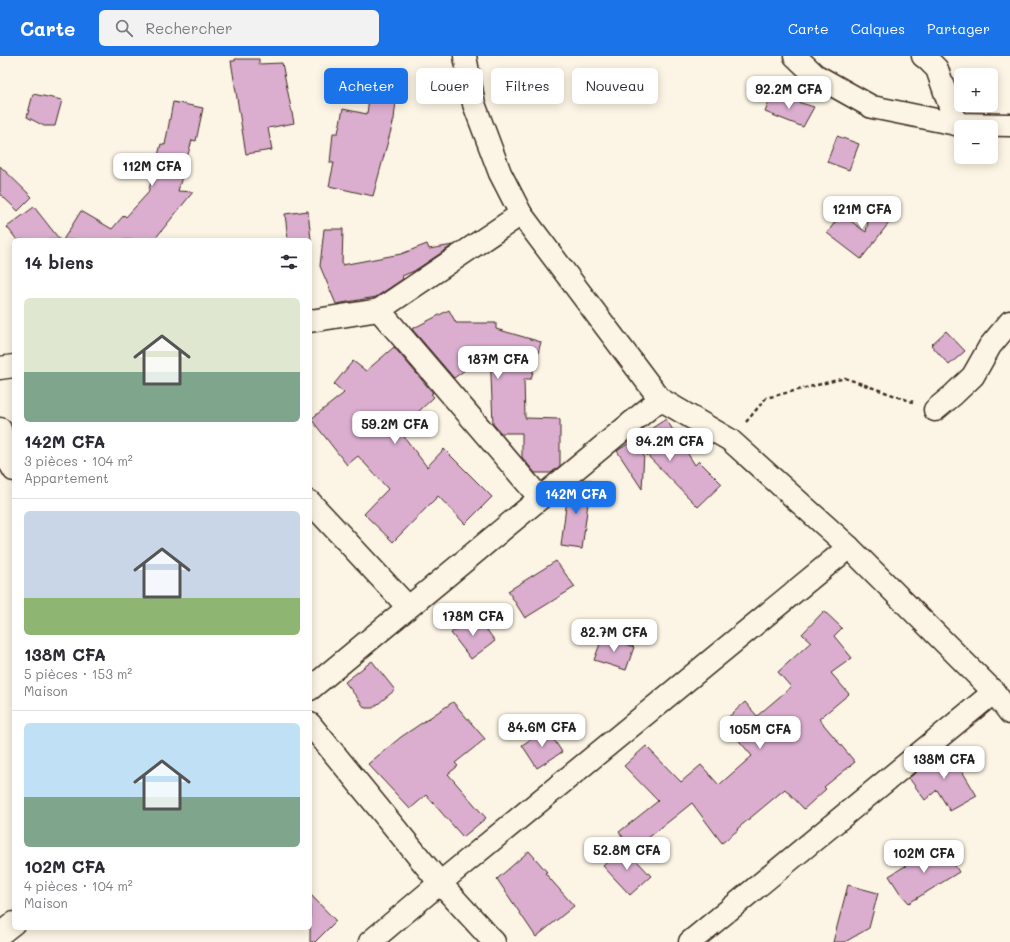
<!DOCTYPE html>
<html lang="fr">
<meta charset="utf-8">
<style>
body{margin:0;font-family:Mali,sans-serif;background:#f2f2f3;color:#2b2b33;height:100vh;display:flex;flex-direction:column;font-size:15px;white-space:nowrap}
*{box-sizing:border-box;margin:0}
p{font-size:13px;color:#7c7c81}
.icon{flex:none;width:22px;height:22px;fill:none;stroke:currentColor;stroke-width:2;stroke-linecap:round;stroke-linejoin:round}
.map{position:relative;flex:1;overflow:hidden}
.panel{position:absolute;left:12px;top:182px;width:300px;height:692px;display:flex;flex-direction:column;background:#fff;border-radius:6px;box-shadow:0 2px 10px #0003}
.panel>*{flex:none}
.top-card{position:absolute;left:324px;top:12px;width:380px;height:36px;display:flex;gap:8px}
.fabs{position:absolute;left:954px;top:12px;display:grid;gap:8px}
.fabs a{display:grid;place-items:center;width:44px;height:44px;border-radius:6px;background:#fff;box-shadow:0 2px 10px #0003;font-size:20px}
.price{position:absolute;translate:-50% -34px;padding:0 9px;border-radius:8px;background:#fff;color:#222;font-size:13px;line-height:26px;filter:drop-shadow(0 1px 2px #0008)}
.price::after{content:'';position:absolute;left:50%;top:24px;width:12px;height:9px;margin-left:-6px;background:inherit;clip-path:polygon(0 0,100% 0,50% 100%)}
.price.selected{background:#1a73e8;color:#fff}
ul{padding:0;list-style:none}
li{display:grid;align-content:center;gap:8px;height:212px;padding:0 12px}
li+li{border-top:1px solid #e1e1e2}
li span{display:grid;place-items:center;height:124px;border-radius:6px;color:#555}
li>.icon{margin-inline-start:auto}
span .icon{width:72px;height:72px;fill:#fffc;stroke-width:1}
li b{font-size:17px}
h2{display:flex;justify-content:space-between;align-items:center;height:48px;padding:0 12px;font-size:17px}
.tag{padding:0 14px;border-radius:6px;background:#fff;box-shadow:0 2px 10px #0003;font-size:14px;line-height:36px}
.tag.selected{background:#1a73e8;color:#fff}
header{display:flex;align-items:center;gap:24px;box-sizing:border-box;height:56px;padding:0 20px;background:#1a73e8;color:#fff}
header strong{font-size:19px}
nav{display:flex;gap:22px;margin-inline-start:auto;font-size:14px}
.search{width:280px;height:36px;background:#f2f2f3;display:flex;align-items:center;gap:10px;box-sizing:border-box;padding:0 14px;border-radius:6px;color:#7c7c81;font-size:15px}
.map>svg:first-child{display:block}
.building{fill:#dbaed0;stroke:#3b2a1e}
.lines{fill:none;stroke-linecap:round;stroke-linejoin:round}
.street-casing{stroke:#3b2a1e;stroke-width:25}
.path{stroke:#3b2a1e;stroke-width:2.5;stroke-dasharray:4 3;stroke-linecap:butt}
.street{stroke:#fcf5e5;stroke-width:22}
</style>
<header>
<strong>Carte</strong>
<div class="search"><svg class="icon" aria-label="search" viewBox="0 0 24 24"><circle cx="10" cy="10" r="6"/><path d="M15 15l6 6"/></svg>Rechercher</div>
<nav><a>Carte</a><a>Calques</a><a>Partager</a></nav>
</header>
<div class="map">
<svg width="1010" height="886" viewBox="0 0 1010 886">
<rect width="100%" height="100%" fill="#fcf5e5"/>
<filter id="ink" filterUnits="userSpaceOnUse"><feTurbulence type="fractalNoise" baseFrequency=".025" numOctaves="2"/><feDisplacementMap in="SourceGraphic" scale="8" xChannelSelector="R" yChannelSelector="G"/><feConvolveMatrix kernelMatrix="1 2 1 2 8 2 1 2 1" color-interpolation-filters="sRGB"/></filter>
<g filter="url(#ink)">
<g class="building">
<path d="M235,3H259V8L282,7L294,67L268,72L272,94L246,98L231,5H235Z"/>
<path d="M370,32L397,36L394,63L373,140L329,130L334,107H330L333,77H338L343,53L367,58Z"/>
<path d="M33,38L62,44L55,70H44L27,61Z"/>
<path d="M772,38L814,51L803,71L765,56Z"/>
<path d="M173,46L203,52L196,85L192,84L178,135L193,136L154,184H63L81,155L112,173L124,159L126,161L148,137L161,88L165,89Z"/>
<path d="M837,80L859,88L849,114L827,106Z"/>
<path d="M0,110L32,141L18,155L0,138Z"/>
<path d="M871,149L899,154L861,203L827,177L841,158L866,176Z"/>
<path d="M34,151L60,184H17L7,171Z"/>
<path d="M308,155L311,184H288L285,158Z"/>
<path d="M324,173H343L342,209L401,198L427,188L429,193L453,189L414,215L402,220L403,223L376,241L336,248L320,210Z"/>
<path d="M449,254L456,267H496V273L541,286L531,323H524L525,362L560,363V410L551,417H535L522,401V377H501L493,368L490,296L454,322L412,273Z"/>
<path d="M946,275L965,295L949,309L931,289Z"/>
<path d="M394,291L433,337L431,338L434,341L399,374L427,411L444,393L492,441L465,468L438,440L393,486L364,458L388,433L358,400L347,409L311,363L344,337L334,328L353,305L366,315Z"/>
<path d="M666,363L695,409L699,405L722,428L698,451L644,396L642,433L617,395Z"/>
<path d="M582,424H591L582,493L561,490L568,435Z"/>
<path d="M556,505L575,531L525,562L508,535Z"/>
<path d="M824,555L842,572L834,580L852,602L831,617L849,638L819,663L855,706L824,731L826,733L804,753L785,733L737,773L738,774L722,787L692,747L633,794L619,776L658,745L624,710L646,690L681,726L701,709L719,729L752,700L723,666L745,646L757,660L791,631L778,616L811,586L802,578Z"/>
<path d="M476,559L495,585L471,603L451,577Z"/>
<path d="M603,580L634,591L626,614L594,604Z"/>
<path d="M372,605L395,634L373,652H365L345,626Z"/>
<path d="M453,646L485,683L455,707L458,710L448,718L486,762L463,781L426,739L410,753L368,708L401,681Z"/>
<path d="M547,673L562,696L537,712L522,689Z"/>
<path d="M948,690L966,712L962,715L977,740L950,755L937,734L925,744L909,722Z"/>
<path d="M941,788L959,816L909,847L900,837L889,820Z"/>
<path d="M624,791L651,820L630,839L603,810Z"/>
<path d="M529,795L547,816L545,817L574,850L536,881L497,823Z"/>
<path d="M848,829L878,837L869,872L845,886H833Z"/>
<path d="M310,838L336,865L315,886H310Z"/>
</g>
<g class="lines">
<defs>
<g id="street">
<path d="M465,0L474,48L500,117L521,158L660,343L730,384L849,491L994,636L1010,657"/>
<path d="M795,0L815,19L872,51L956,68L1010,69"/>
<path d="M923,0L927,3L937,13L956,68"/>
<path d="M521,158L379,254L540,442"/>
<path d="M310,265L379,254"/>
<path d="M0,312L14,310"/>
<path d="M935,354L953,339L973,320L990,290L1010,266"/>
<path d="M0,373L10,407L14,414"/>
<path d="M310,446L408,551"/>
<path d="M310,633L660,343"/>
<path d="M310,668L440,827L494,886"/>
<path d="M0,878L14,867"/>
<path d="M370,886L440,827L849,491"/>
<path d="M690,886L994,636"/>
</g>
</defs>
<use href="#street" class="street-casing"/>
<path class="path" d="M746,366L766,342L845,322L913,346"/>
<use href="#street" class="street"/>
</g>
</g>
</svg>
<div class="fabs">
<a>+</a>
<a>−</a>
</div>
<b class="price" style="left:789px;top:54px">92.2M CFA</b>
<b class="price" style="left:152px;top:131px">112M CFA</b>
<b class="price" style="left:862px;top:174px">121M CFA</b>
<b class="price" style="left:498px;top:324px">187M CFA</b>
<b class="price" style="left:395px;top:389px">59.2M CFA</b>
<b class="price" style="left:670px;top:406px">94.2M CFA</b>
<b class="price selected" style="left:576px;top:459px">142M CFA</b>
<b class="price" style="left:473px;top:581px">178M CFA</b>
<b class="price" style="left:614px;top:597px">82.7M CFA</b>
<b class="price" style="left:542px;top:692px">84.6M CFA</b>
<b class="price" style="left:760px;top:694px">105M CFA</b>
<b class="price" style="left:944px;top:724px">138M CFA</b>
<b class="price" style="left:627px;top:815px">52.8M CFA</b>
<b class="price" style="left:924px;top:818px">102M CFA</b>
<div class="top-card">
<a class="tag selected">Acheter</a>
<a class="tag">Louer</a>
<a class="tag">Filtres</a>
<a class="tag">Nouveau</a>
</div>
<section class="panel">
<h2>14 biens<svg class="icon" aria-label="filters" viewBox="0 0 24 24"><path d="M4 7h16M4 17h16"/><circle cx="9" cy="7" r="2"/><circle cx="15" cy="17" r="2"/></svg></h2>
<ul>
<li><span style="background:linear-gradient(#dfe7d0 60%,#7fa58c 0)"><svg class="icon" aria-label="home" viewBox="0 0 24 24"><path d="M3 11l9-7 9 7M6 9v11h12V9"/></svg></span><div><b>142M CFA</b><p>3 pièces · 104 m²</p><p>Appartement</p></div></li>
<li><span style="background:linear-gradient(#c9d6e8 70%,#8fb573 0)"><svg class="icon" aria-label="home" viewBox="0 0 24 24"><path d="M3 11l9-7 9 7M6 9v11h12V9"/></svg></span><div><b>138M CFA</b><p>5 pièces · 153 m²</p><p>Maison</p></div></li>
<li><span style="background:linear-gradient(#bfe0f5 60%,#7fa58c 0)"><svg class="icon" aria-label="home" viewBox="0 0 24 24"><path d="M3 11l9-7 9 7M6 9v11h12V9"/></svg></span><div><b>102M CFA</b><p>4 pièces · 104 m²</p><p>Maison</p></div></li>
</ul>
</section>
</div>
